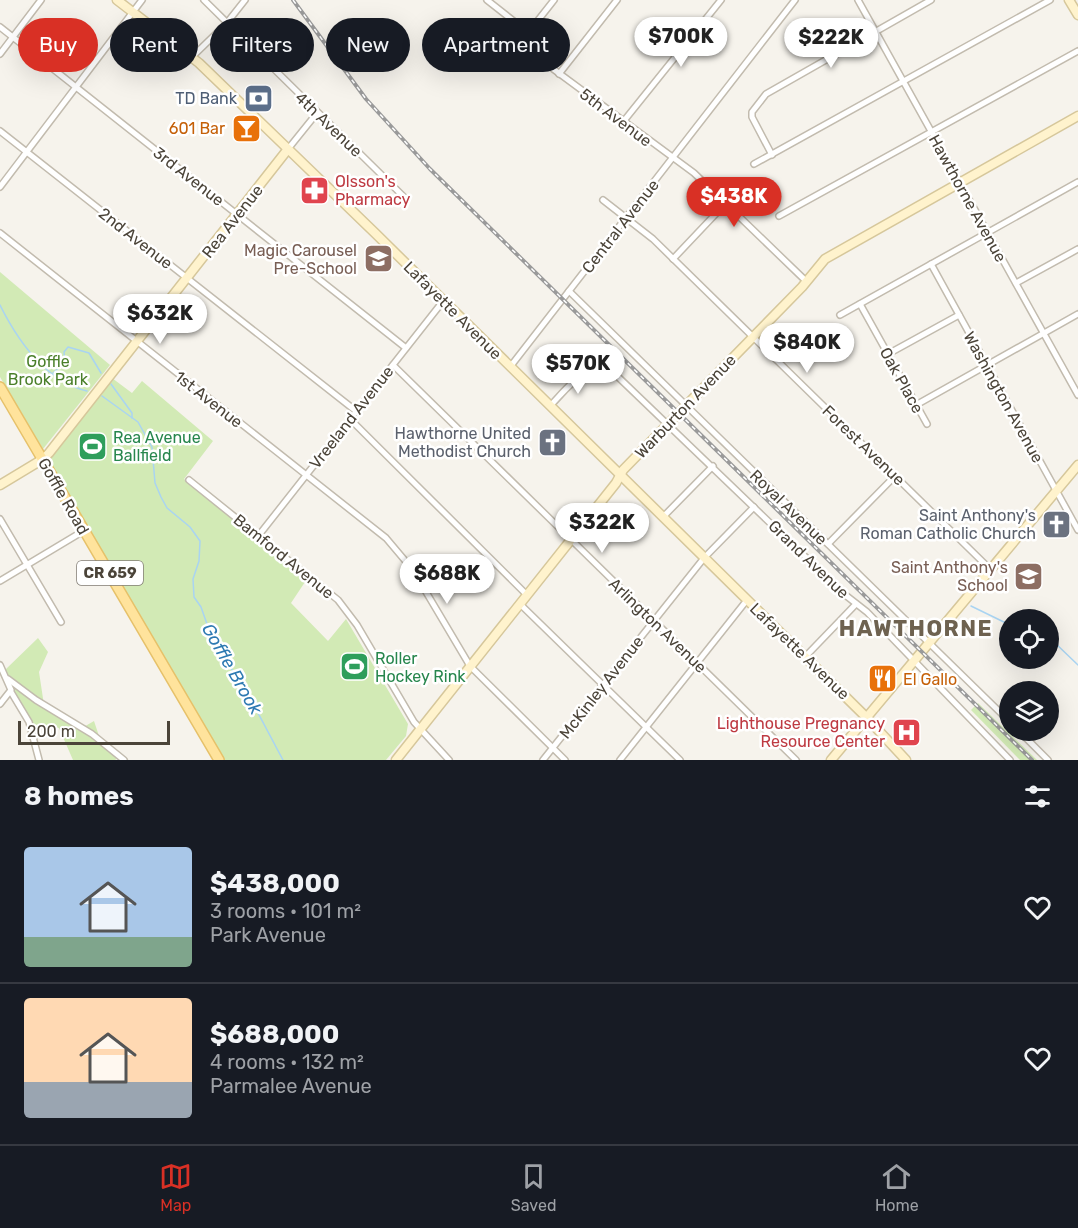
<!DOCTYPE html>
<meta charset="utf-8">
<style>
body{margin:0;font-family:Rubik,sans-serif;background:#242831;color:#f1f3f6;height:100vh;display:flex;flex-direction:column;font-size:22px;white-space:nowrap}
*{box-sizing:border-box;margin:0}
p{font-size:20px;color:#9ea1a6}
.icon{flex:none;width:33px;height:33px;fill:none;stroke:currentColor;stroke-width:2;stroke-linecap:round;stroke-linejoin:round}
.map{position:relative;height:760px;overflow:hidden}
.sheet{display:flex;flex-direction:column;background:#171b24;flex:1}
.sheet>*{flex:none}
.banner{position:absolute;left:18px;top:18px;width:600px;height:54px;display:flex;gap:12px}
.fabs{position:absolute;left:999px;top:609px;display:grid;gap:12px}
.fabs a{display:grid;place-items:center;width:60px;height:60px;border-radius:50%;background:#171b24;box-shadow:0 6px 24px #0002;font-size:30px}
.scale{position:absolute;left:18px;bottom:15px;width:152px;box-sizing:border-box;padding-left:6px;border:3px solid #4b4439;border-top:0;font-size:16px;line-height:21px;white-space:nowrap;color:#4b4439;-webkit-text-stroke:4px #fff;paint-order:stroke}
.price{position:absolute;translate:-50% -51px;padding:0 14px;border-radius:21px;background:#fff;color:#222;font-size:20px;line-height:39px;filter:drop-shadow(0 2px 3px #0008)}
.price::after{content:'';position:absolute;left:50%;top:36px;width:18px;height:14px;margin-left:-9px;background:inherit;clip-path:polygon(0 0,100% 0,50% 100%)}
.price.on{background:#d93025;color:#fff}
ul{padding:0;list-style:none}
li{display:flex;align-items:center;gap:18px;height:150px;padding:0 24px}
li+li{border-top:2px solid #363941}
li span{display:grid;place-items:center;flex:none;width:168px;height:120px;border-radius:6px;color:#555}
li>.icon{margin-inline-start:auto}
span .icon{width:72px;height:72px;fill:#fffc;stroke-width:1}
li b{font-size:26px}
h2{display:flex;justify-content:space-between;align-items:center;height:72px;padding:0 24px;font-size:26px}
.pill{padding:0 21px;border-radius:27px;background:#171b24;box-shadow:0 6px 24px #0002;font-size:21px;line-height:54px}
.pill.on{background:#d93025;color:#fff}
.tab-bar{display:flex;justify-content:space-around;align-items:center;height:84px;border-top:2px solid #363941;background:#171b24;font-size:16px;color:#9ea1a6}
.tab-bar a{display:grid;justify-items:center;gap:3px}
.tab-bar .on{color:#d93025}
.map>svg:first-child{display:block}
.green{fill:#d2eab5}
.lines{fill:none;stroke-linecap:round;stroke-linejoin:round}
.stream{stroke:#a9d4f2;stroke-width:1.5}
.street-casing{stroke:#c2bbae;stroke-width:8}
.secondary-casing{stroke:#d6c79b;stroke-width:11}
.primary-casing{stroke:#e6c16a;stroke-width:12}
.street{stroke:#fff;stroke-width:5}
.secondary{stroke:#fff3cd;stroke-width:8}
.primary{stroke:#ffe39c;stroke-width:9}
.rail-casing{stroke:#9a9a9a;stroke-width:4}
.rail{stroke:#fff;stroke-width:1.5;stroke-dasharray:4.5;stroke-linecap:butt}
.labels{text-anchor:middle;stroke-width:5;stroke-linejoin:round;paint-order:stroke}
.shield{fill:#fff;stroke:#817c74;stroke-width:1.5}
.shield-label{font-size:15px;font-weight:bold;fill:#4b4439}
.service-label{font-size:16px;fill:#4e5e75;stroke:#fff;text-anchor:end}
.street-label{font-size:16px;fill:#4b4439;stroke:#fff}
.food-label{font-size:16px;fill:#c56008;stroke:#fff;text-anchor:end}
.health-label{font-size:16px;fill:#be3a42;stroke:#fff;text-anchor:start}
.education-label{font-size:16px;fill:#785e54;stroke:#fff;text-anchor:end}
.park-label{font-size:16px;fill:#4a7f2a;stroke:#fff}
.worship-label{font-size:16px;fill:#5b616d;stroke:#fff;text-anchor:end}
.leisure-label{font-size:16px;fill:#27864d;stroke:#fff;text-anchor:start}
.water-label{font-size:18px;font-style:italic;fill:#2e7ab2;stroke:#fff}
.district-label{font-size:22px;font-weight:bold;letter-spacing:1.5px;fill:#6e6250;stroke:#fff}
</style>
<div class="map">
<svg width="1078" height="760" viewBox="0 0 1078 760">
<rect width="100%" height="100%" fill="#f6f3ec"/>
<g class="green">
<path d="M0,272L110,365L43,449L0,377Z"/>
<path d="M112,378L132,393L142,381L213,441L184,479L307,579L291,603L328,641L346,619L408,724L406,736L386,760H223L48,460Z"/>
<path d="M38,638L48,652L39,672L44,705L82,728L94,721L100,739L121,756L115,760H73L59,728L31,724L12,692L5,670Z"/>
<path d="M978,703L1037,760H1020L971,710Z"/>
</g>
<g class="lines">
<g class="stream">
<path d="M0,305C18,341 46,381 87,391"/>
<path d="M53,373L65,363L64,352L68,347L89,353L101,373"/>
<path d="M111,384L132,413V418"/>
<path d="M102,396L138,422L152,447L155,483L161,497L167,508L190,527L200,541L199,561L193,579L194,597L201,607L213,641L248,694L283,760"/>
<path d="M971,606L1010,625"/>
<path d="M1048,645L1054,642L1078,665"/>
</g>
<defs>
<g id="street">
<path d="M204,0L404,197"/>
<path d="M487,0L525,30L531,49L537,57L694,173L807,282"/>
<path d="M858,0L1078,395"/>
<path d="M0,27L406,348"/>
<path d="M528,33L554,0"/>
<path d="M0,54L41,0"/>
<path d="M192,57L226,24L245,0"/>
<path d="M559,74L617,0"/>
<path d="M623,122L721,0"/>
<path d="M0,131L356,411"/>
<path d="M288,149L317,113"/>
<path d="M772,155L752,117V112L766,94L931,0"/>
<path d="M754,164L1050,0"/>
<path d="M0,187L142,0"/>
<path d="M603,200L653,239L991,570"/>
<path d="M779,216L1078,51"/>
<path d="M0,233L386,538L413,570L470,666L565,760"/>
<path d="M673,259L726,203"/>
<path d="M931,264L1078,530"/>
<path d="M1016,283L1078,249"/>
<path d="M569,291L1010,722"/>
<path d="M860,304L927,424"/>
<path d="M840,315L1078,182"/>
<path d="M888,354L959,315"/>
<path d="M393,365L796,760"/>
<path d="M510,367L795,0"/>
<path d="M916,405L1078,314"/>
<path d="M550,406C567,389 588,357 615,374L844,594L867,612L1010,760"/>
<path d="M350,419L527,595"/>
<path d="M189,480L338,600L357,625L414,722L449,760"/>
<path d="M663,517L713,466"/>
<path d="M0,519L61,622"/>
<path d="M259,535L444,300"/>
<path d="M828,544L895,476"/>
<path d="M0,581L85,530"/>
<path d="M520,604L680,760"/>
<path d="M805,657L856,604"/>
<path d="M0,665L11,690L0,704"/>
<path d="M8,679L36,700L92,734L124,760"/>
<path d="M11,692L29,722L39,760"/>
<path d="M1018,730L1048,760"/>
<path d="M543,760L704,558L754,507"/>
<path d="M620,760L747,600"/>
</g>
<g id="secondary">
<path d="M117,0L199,63L375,233L865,716L906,760"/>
<path d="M1069,0L1078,15"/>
<path d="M0,485L43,459L49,453L288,149"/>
<path d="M396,760L616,483L623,470L802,287L825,259L1078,116"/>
<path d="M831,760L1078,465"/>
</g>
<path id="primary" d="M0,387L219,760"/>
</defs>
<use href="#street" class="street-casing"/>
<use href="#secondary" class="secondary-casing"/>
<use href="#primary" class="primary-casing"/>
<use href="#street" class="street"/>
<use href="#secondary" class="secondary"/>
<use href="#primary" class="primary"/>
<defs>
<path id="rail" d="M293,0L366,99L430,169L1032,760"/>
</defs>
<use href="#rail" class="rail-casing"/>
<use href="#rail" class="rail"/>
</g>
<defs>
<symbol id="bank-square" viewBox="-11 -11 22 22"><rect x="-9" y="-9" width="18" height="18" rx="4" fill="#5c6f8a" stroke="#fff"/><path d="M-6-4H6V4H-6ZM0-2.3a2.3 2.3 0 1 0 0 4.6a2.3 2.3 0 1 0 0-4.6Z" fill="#fff"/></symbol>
<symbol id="bar-square" viewBox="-11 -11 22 22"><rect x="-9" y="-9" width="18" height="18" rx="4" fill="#e8710a" stroke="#fff"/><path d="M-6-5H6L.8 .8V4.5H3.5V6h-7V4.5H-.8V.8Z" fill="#fff"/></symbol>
<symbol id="pharmacy-square" viewBox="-11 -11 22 22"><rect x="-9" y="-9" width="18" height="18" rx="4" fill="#e0444e" stroke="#fff"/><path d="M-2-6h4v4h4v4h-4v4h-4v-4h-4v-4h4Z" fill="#fff"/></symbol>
<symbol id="school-square" viewBox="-11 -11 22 22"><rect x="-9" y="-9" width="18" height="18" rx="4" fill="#8d6e63" stroke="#fff"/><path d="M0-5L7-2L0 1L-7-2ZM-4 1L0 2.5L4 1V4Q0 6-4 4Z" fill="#fff"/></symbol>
<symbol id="church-square" viewBox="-11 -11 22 22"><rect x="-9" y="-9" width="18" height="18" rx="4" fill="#6b7280" stroke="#fff"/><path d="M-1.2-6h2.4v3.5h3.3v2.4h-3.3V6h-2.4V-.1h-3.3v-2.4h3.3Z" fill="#fff"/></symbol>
<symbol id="stadium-square" viewBox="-11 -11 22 22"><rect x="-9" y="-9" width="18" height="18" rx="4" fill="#2e9e5b" stroke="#fff"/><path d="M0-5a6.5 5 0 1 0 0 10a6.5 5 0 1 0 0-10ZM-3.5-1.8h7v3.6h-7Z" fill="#fff"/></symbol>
<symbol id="restaurant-square" viewBox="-11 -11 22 22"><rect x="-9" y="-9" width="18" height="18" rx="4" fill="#e8710a" stroke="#fff"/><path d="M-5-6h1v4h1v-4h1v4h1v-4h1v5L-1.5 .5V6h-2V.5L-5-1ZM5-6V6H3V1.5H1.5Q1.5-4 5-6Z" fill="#fff"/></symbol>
<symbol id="hospital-square" viewBox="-11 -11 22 22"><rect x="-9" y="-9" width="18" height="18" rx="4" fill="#e0444e" stroke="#fff"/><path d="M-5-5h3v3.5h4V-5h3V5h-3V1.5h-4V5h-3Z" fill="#fff"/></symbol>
</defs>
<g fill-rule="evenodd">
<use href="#bank-square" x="242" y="82" width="33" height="33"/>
<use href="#bar-square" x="230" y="112" width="33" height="33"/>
<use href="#pharmacy-square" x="298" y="174" width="33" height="33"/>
<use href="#school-square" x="362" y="242" width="33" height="33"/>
<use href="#church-square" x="536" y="426" width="33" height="33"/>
<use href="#stadium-square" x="76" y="430" width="33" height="33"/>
<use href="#church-square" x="1040" y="508" width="33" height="33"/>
<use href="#school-square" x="1012" y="560" width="33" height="33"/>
<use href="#stadium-square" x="338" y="650" width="33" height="33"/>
<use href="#restaurant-square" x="866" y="662" width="33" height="33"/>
<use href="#hospital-square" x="890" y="716" width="33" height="33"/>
</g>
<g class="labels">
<rect class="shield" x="77" y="561" width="66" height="24" rx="4.5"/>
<g class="shield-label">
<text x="110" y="578">CR 659</text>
</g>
<g class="service-label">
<text x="237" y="104">TD Bank</text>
</g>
<g class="street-label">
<text transform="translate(616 117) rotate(37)" y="6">5th Avenue</text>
<text transform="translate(329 124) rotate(44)" y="6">4th Avenue</text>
<text transform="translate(189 176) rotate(38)" y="6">3rd Avenue</text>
<text transform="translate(968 198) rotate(61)" y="6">Hawthorne Avenue</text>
<text transform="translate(232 221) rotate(-52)" y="6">Rea Avenue</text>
<text transform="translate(620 226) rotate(-52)" y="6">Central Avenue</text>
<text transform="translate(136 238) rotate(38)" y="6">2nd Avenue</text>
<text transform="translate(453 310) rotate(45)" y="6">Lafayette Avenue</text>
<text transform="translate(902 380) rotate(61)" y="6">Oak Place</text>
<text transform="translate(1004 397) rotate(61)" y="6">Washington Avenue</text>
<text transform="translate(209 399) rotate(38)" y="6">1st Avenue</text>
<text transform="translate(685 406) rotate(-46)" y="6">Warburton Avenue</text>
<text transform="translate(351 417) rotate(-52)" y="6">Vreeland Avenue</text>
<text transform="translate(864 445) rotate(44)" y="6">Forest Avenue</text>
<text transform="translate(64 496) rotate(60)" y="6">Goffle Road</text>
<text transform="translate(789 507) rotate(44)" y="6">Royal Avenue</text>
<text transform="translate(284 556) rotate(39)" y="6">Bamford Avenue</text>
<text transform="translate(809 559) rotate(44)" y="6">Grand Avenue</text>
<text transform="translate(658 625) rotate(44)" y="6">Arlington Avenue</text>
<text transform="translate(800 651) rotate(44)" y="6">Lafayette Avenue</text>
<text transform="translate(601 687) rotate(-52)" y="6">McKinley Avenue</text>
</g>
<g class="food-label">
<text x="225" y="134">601 Bar</text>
<text x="903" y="685" text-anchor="start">El Gallo</text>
</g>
<g class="health-label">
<text x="335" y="187">Olsson's<tspan x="335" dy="18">Pharmacy</tspan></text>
<text x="885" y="729" text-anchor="end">Lighthouse Pregnancy<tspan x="885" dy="18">Resource Center</tspan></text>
</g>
<g class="education-label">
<text x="357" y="256">Magic Carousel<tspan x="357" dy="18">Pre-School</tspan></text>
<text x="1008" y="573">Saint Anthony's<tspan x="1008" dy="18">School</tspan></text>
</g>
<g class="park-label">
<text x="48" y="367">Goffle<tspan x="48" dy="18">Brook Park</tspan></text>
</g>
<g class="worship-label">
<text x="531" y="439">Hawthorne United<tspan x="531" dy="18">Methodist Church</tspan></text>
<text x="1036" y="521">Saint Anthony's<tspan x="1036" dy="18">Roman Catholic Church</tspan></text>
</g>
<g class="leisure-label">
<text x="113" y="443">Rea Avenue<tspan x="113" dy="18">Ballfield</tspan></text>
<text x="375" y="664">Roller<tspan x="375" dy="18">Hockey Rink</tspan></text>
</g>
<g class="water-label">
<text transform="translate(232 669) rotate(60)" y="6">Goffle Brook</text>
</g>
<g class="district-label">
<text x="916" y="636">HAWTHORNE</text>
</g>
</g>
</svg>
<div class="fabs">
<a><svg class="icon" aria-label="locate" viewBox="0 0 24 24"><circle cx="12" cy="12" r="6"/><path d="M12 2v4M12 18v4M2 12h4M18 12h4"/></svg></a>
<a><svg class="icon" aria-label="layers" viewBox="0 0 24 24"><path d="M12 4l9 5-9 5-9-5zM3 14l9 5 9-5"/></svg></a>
</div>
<div class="scale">200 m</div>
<b class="price" style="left:681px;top:68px">$700K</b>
<b class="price" style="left:831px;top:69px">$222K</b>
<b class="price on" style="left:734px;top:228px">$438K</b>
<b class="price" style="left:160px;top:345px">$632K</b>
<b class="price" style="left:807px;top:374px">$840K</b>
<b class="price" style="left:578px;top:395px">$570K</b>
<b class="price" style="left:602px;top:554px">$322K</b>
<b class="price" style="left:447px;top:605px">$688K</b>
<div class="banner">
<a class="pill on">Buy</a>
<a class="pill">Rent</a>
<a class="pill">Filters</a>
<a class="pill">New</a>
<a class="pill">Apartment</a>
</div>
</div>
<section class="sheet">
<h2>8 homes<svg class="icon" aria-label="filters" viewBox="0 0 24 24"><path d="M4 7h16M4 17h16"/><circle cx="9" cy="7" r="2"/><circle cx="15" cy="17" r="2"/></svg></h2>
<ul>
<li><span style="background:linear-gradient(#a9c7e8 75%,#7fa58c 0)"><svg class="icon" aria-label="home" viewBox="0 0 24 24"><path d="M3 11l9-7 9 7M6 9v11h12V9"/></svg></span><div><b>$438,000</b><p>3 rooms · 101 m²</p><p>Park Avenue</p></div><svg class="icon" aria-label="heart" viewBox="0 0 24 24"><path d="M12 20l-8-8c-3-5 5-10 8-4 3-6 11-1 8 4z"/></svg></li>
<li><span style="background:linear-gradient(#ffd9b3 70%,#9aa5b1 0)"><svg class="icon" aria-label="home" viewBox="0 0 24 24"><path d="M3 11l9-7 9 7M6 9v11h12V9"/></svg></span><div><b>$688,000</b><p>4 rooms · 132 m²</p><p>Parmalee Avenue</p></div><svg class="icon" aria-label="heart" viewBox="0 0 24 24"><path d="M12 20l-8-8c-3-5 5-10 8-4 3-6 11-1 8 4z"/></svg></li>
</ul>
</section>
<nav class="tab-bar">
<a class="on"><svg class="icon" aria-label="map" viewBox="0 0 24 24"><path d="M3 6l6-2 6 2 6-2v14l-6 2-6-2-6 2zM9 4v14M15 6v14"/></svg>Map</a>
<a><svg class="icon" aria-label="saved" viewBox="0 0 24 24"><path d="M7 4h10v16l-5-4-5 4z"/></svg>Saved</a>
<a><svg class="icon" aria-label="home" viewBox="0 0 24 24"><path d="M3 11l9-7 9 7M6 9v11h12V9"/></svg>Home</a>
</nav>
